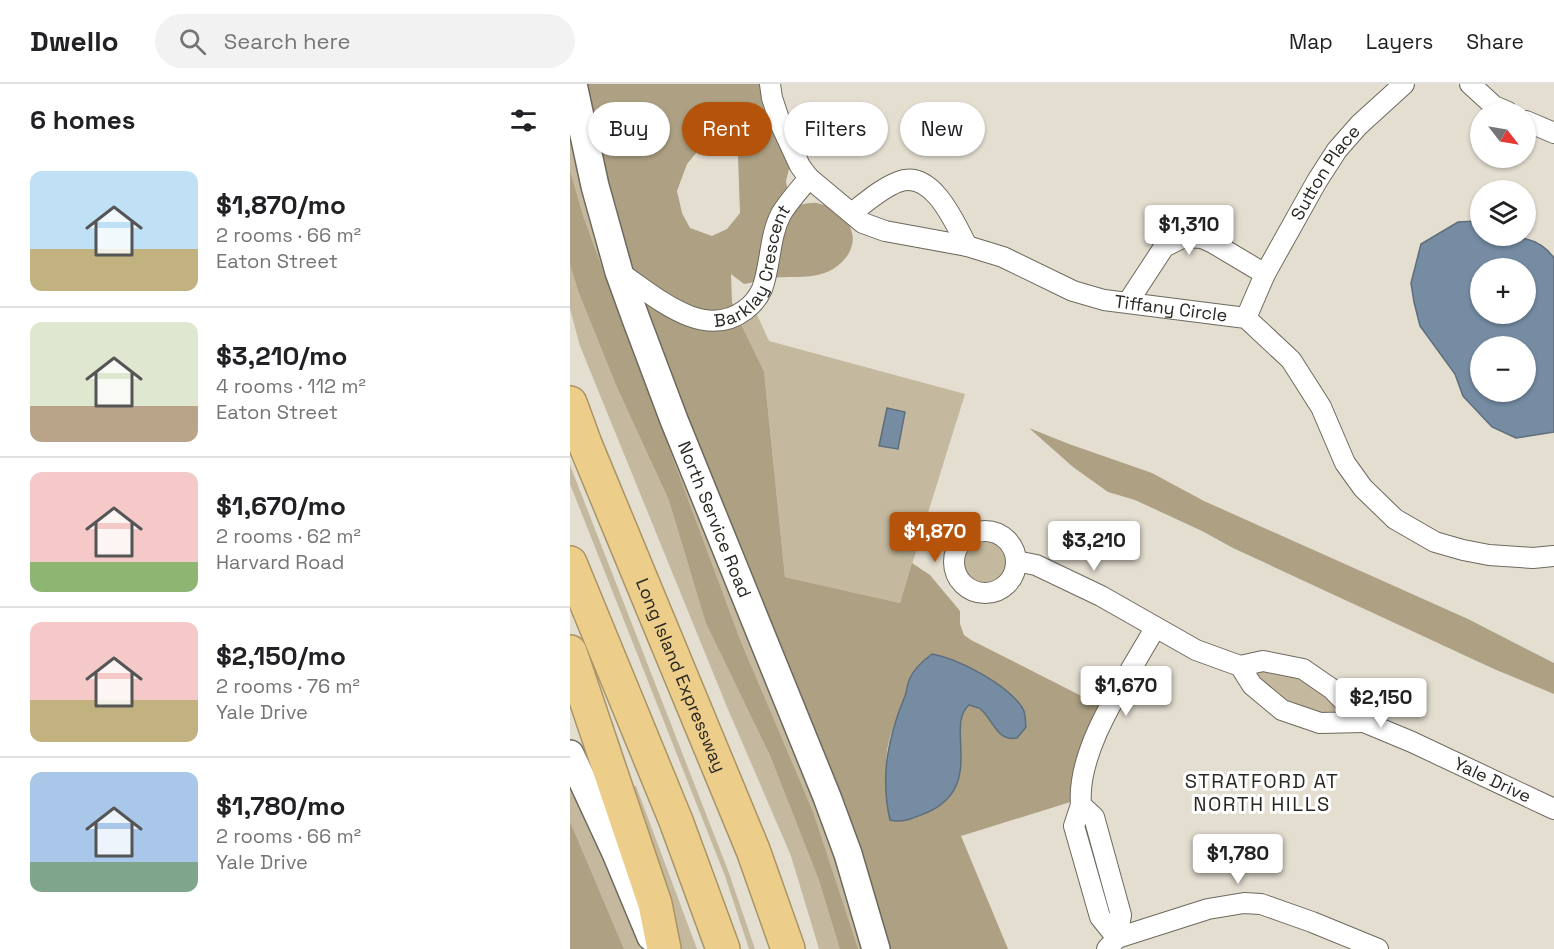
<!DOCTYPE html>
<meta charset="utf-8">
<style>
body{margin:0;font-family:"Space Grotesk",sans-serif;background:#f2f2f2;color:#202124;height:100vh;display:flex;flex-direction:column;font-size:22px;white-space:nowrap}
*{box-sizing:border-box;margin:0}
p{font-size:20px;color:#757577}
.icon{flex:none;width:33px;height:33px;fill:none;stroke:currentColor;stroke-width:2;stroke-linecap:round;stroke-linejoin:round}
.map{position:relative;flex:1;overflow:hidden}
.drawer{display:flex;flex-direction:column;background:#fff;width:570px}
.drawer>*{flex:none}
.top-card{position:absolute;left:18px;top:18px;width:570px;height:54px;display:flex;gap:12px}
.needle{width:39px;rotate:121deg}
.tools{position:absolute;left:900px;top:18px;display:grid;gap:12px}
.tools a{display:grid;place-items:center;width:66px;height:66px;border-radius:50%;background:#fff;box-shadow:0 2px 4px #0004;font-size:30px}
.price{position:absolute;translate:-50% -51px;padding:0 14px;border-radius:6px;background:#fff;color:#222;font-size:20px;line-height:39px;filter:drop-shadow(0 2px 3px #0008)}
.price::after{content:'';position:absolute;left:50%;top:36px;width:18px;height:14px;margin-left:-9px;background:inherit;clip-path:polygon(0 0,100% 0,50% 100%)}
.price.on{background:#b45309;color:#fff}
ul{padding:0;list-style:none}
li{display:flex;align-items:center;gap:18px;height:150px;padding:0 30px}
li+li{border-top:2px solid #e0e0e0}
li span{display:grid;place-items:center;flex:none;width:168px;height:120px;border-radius:12px;color:#555}
li>.icon{margin-inline-start:auto}
span .icon{width:72px;height:72px;fill:#fffc;stroke-width:1}
li b{font-size:26px}
h2{display:flex;justify-content:space-between;align-items:center;height:72px;padding:0 30px;font-size:26px}
.chip{padding:0 21px;border-radius:27px;background:#fff;box-shadow:0 2px 4px #0004;font-size:21px;line-height:54px}
.chip.on{background:#b45309;color:#fff}
header{display:flex;align-items:center;gap:36px;box-sizing:border-box;height:84px;padding:0 30px;background:#fff;border-bottom:2px solid #e0e0e0}
header strong{font-size:28px}
nav{display:flex;gap:33px;margin-inline-start:auto;font-size:21px}
.search{width:420px;height:54px;background:#f2f2f2;display:flex;align-items:center;gap:15px;box-sizing:border-box;padding:0 21px;border-radius:33px;color:#757577;font-size:22px}
main{display:flex;flex:1;min-height:0}
.map>svg:first-child{display:block}
.green{fill:#c4b99f}
.forest{fill:#ada083;fill-rule:evenodd}
.water{fill:#758ca3;stroke:#5e6e7c;stroke-width:1.5;fill-rule:evenodd}
.lines{fill:none;stroke-linecap:round;stroke-linejoin:round}
.street-casing{stroke:#6e695d;stroke-width:22}
.secondary-casing{stroke:#6e695d;stroke-width:30}
.highway-casing{stroke:#a89466;stroke-width:36}
.street{stroke:#fff;stroke-width:20}
.secondary{stroke:#fff;stroke-width:27}
.highway{stroke:#ecce8a;stroke-width:33}
.labels{text-anchor:middle;stroke-width:6;stroke-linejoin:round;paint-order:stroke}
.street-label{font-size:18px;fill:#292722;stroke:#fff}
.neighbourhood-label{font-size:20px;letter-spacing:1.5px;fill:#292722;stroke:#fff}
</style>
<header>
<strong>Dwello</strong>
<div class="search"><svg class="icon" aria-label="search" viewBox="0 0 24 24"><circle cx="10" cy="10" r="6"/><path d="M15 15l6 6"/></svg>Search here</div>
<nav><a>Map</a><a>Layers</a><a>Share</a></nav>
</header>
<main>
<section class="drawer">
<h2>6 homes<svg class="icon" aria-label="filters" viewBox="0 0 24 24"><path d="M4 7h16M4 17h16"/><circle cx="9" cy="7" r="2"/><circle cx="15" cy="17" r="2"/></svg></h2>
<ul>
<li><span style="background:linear-gradient(#bfe0f5 65%,#c2b280 0)"><svg class="icon" aria-label="home" viewBox="0 0 24 24"><path d="M3 11l9-7 9 7M6 9v11h12V9"/></svg></span><div><b>$1,870/mo</b><p>2 rooms · 66 m²</p><p>Eaton Street</p></div></li>
<li><span style="background:linear-gradient(#dfe7d0 70%,#b9a48a 0)"><svg class="icon" aria-label="home" viewBox="0 0 24 24"><path d="M3 11l9-7 9 7M6 9v11h12V9"/></svg></span><div><b>$3,210/mo</b><p>4 rooms · 112 m²</p><p>Eaton Street</p></div></li>
<li><span style="background:linear-gradient(#f6c9c9 75%,#8fb573 0)"><svg class="icon" aria-label="home" viewBox="0 0 24 24"><path d="M3 11l9-7 9 7M6 9v11h12V9"/></svg></span><div><b>$1,670/mo</b><p>2 rooms · 62 m²</p><p>Harvard Road</p></div></li>
<li><span style="background:linear-gradient(#f6c9c9 65%,#c2b280 0)"><svg class="icon" aria-label="home" viewBox="0 0 24 24"><path d="M3 11l9-7 9 7M6 9v11h12V9"/></svg></span><div><b>$2,150/mo</b><p>2 rooms · 76 m²</p><p>Yale Drive</p></div></li>
<li><span style="background:linear-gradient(#a9c7e8 75%,#7fa58c 0)"><svg class="icon" aria-label="home" viewBox="0 0 24 24"><path d="M3 11l9-7 9 7M6 9v11h12V9"/></svg></span><div><b>$1,780/mo</b><p>2 rooms · 66 m²</p><p>Yale Drive</p></div></li>
</ul>
</section>
<div class="map">
<svg width="984" height="865" viewBox="0 0 984 865">
<rect width="100%" height="100%" fill="#e4ded1"/>
<g class="green">
<path d="M0,35L262,750L295,865H249L221,772L157,623L10,262L0,225Z"/>
<path d="M182,220L199,257L395,310L330,519L215,493L194,287L167,232Z"/>
<path d="M0,381L159,789L185,865H179L155,792L0,400Z"/>
<circle cx="415" cy="478" r="31"/>
<path d="M670,582L733,585L794,638L712,626Z"/>
<path d="M0,696L41,782L70,865H0Z"/>
<path d="M60,702H66L127,865H110Z"/>
</g>
<g class="forest">
<path d="M3,0H200L222,73L216,97L220,123C228,122 239,118 247,119C276,125 297,154 271,179C250,198 225,191 200,194C191,195 184,199 174,200L161,190L162,218L167,232L194,287L215,493L330,519L342,479L360,491L390,527V540L394,551L401,556L539,626L510,715L391,752L438,865H306L71,223L77,216L49,188ZM178,25L183,26L185,32L168,72L170,129L157,145L142,152L120,144L112,129L107,107L117,80L141,51ZM340,594L456,643L399,621C390,628 391,640 391,650L318,729C317,704 313,677 320,653C326,633 336,615 340,594Z"/>
<path d="M0,87L13,132L170,556L243,728L288,865H270L249,796L200,671L136,539L99,416L47,303L9,209L0,180Z"/>
<path d="M459,344L499,360L582,389L634,417L898,535L984,579V610L924,585L663,464L632,447L565,416L538,408L503,383Z"/>
<path d="M0,738L53,863L54,865H0Z"/>
</g>
<g class="water">
<path d="M907,137L910,139V152C937,152 967,149 984,174V348L946,354L922,343L893,312L885,290L850,242L844,218L841,199L851,160L888,138ZM910,184H956V230H910ZM910,262H956V308H910Z"/>
<path d="M317,324L335,328L328,365L309,362Z"/>
<path d="M362,570C389,575 439,601 453,625C456,630 455,637 456,643L447,654C426,658 423,634 409,624C408,624 400,621 399,621C374,642 417,703 356,729C344,734 333,739 320,736C310,692 318,653 335,612C337,607 337,600 340,594C344,585 354,576 362,570Z"/>
</g>
<g class="lines">
<defs>
<g id="street">
<path id="s1" d="M200,0L202,14L211,41L230,82L239,94L293,139L315,147L397,162L433,173L503,207L534,216L676,234L721,276L751,323L775,379L793,404L825,435L865,458L893,466L919,471L963,474L984,472"/>
<path d="M900,0L924,22L938,28"/>
<path d="M956,37L984,49"/>
<path d="M282,129C296,118 312,104 328,98C362,84 385,139 397,162"/>
<path id="s2" d="M49,188C84,211 133,258 175,226C182,221 188,214 192,205C201,181 199,153 211,130C219,117 230,105 239,94"/>
<path d="M558,218L594,163L614,153L632,154L643,159L695,190"/>
<path id="s3" d="M676,234L695,190L747,97L767,66L789,41L834,0"/>
<circle cx="415" cy="478" r="31"/>
<path d="M446,477L466,481L531,512L626,566L670,582L693,577L733,585L762,605L794,638L750,639L712,626L682,601L670,582"/>
<path id="s4" d="M794,638L842,658L984,725"/>
<path d="M511,721L524,733L551,831L547,854L530,833L504,742Z"/>
<path d="M511,721C506,664 558,593 585,544"/>
<path d="M537,865L547,854L638,825L674,819L691,820L742,838L808,865"/>
</g>
<g id="secondary">
<path id="s5" d="M3,0L25,102L49,188L66,235L104,336L257,713L278,770L306,865"/>
<path d="M0,670L46,769L81,853"/>
</g>
<g id="highway">
<path id="s6" d="M0,319L15,360L183,766L218,865"/>
<path d="M0,479L106,737L153,865"/>
<path d="M0,568L85,820L94,865"/>
</g>
</defs>
<use href="#street" class="street-casing"/>
<use href="#secondary" class="secondary-casing"/>
<use href="#highway" class="highway-casing"/>
<use href="#street" class="street"/>
<use href="#secondary" class="secondary"/>
<use href="#highway" class="highway"/>
</g>
<g class="labels">
<g class="street-label">
<text dy="6" stroke="none"><textPath href="#s3" startOffset="166">Sutton Place</textPath></text>
<text dy="6" stroke="none"><textPath href="#s2" startOffset="182">Barklay Crescent</textPath></text>
<text dy="6" stroke="none"><textPath href="#s1" startOffset="495">Tiffany Circle</textPath></text>
<text dy="6" stroke="none"><textPath href="#s5" startOffset="459">North Service Road</textPath></text>
<text dy="6" stroke="none"><textPath href="#s6" startOffset="294">Long Island Expressway</textPath></text>
<text dy="6" stroke="none"><textPath href="#s4" startOffset="141">Yale Drive</textPath></text>
</g>
<g class="neighbourhood-label">
<text x="692" y="704">STRATFORD AT<tspan x="692" dy="23">NORTH HILLS</tspan></text>
</g>
</g>
</svg>
<div class="tools">
<a><svg class="needle" viewBox="-14 -14 28 28"><path d="M0-13l5 13h-10z" fill="#e53935"/><path d="M0 13l5-13h-10z" fill="#757577"/></svg></a>
<a><svg class="icon" aria-label="layers" viewBox="0 0 24 24"><path d="M12 4l9 5-9 5-9-5zM3 14l9 5 9-5"/></svg></a>
<a>+</a>
<a>−</a>
</div>
<b class="price" style="left:619px;top:172px">$1,310</b>
<b class="price on" style="left:365px;top:479px">$1,870</b>
<b class="price" style="left:524px;top:488px">$3,210</b>
<b class="price" style="left:556px;top:633px">$1,670</b>
<b class="price" style="left:811px;top:645px">$2,150</b>
<b class="price" style="left:668px;top:801px">$1,780</b>
<div class="top-card">
<a class="chip">Buy</a>
<a class="chip on">Rent</a>
<a class="chip">Filters</a>
<a class="chip">New</a>
</div>
</div>
</main>
